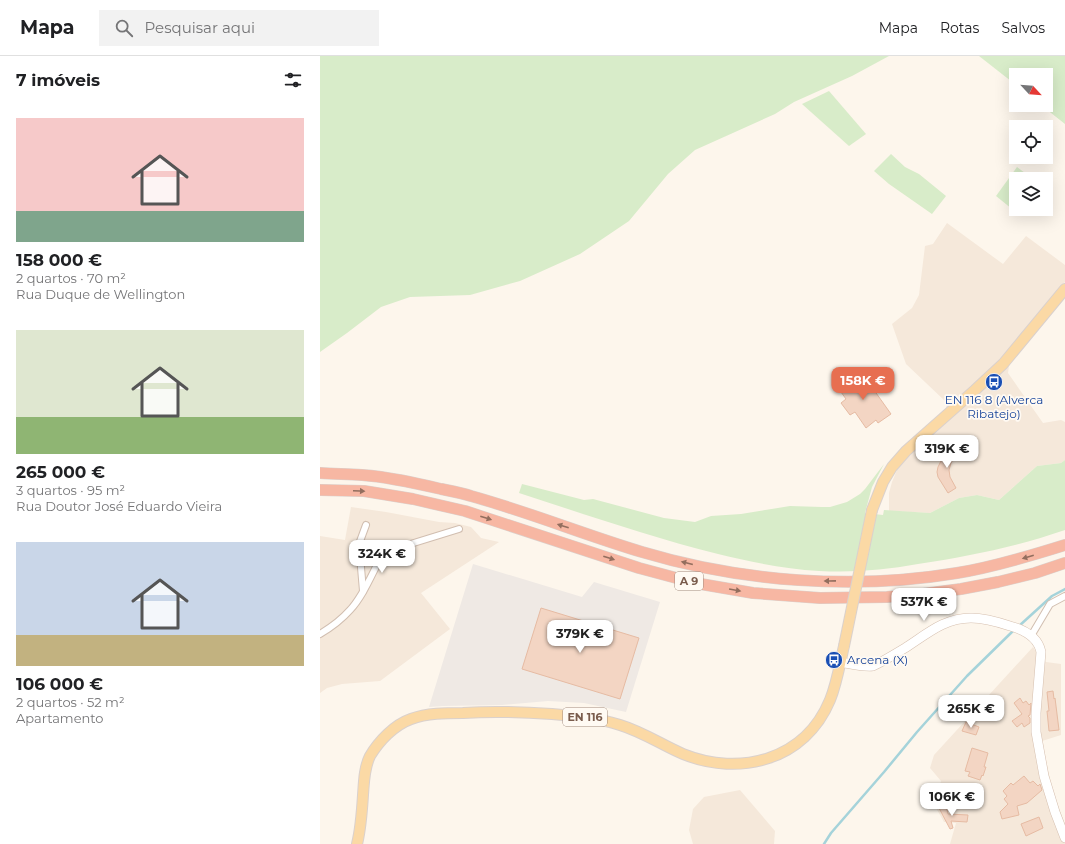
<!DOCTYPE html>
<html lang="pt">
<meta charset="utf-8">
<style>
body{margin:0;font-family:Montserrat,sans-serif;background:#f2f2f2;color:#202124;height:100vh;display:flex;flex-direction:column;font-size:15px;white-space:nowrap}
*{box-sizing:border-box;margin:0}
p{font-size:13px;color:#757577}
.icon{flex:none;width:22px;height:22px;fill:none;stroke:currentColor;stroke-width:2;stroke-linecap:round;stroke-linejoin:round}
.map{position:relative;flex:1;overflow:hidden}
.side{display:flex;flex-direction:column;background:#fff;width:320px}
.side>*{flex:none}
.needle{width:26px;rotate:116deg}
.controls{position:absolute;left:689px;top:12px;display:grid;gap:8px}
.controls a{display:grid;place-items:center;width:44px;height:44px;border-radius:0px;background:#fff;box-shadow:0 4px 16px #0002;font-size:20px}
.price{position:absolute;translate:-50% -34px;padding:0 9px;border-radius:8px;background:#fff;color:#222;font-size:13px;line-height:26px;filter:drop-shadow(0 1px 2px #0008)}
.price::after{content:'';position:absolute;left:50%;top:24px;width:12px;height:9px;margin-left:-6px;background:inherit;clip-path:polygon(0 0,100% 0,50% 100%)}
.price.on{background:#e76f51;color:#fff}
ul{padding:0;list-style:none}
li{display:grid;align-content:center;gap:8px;height:212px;padding:0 16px}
li span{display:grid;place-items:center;height:124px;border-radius:0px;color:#555}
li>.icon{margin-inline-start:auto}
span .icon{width:72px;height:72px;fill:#fffc;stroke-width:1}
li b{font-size:17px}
h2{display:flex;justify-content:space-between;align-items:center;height:48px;padding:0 16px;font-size:17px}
header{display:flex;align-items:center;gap:24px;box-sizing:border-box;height:56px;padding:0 20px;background:#fff;border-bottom:1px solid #e0e0e0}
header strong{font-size:19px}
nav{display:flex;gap:22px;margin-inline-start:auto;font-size:14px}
.search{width:280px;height:36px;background:#f2f2f2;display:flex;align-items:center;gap:10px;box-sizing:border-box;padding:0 14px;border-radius:0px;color:#757577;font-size:15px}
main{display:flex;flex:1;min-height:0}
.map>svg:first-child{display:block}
.residential{fill:#f5e8da}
.industrial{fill:#efe9e4}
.green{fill:#d8ecc9}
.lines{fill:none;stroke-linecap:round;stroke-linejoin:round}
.stream{stroke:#a5d3da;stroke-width:2.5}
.building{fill:#f3d5c3;stroke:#e6bba3}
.street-casing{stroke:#d1beb0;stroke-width:8}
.secondary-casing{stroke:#d6c0b0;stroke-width:10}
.primary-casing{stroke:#dad1cd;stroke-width:12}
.highway-casing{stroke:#dad1cd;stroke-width:12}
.street{stroke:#fff;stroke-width:6}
.secondary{stroke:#fff;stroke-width:9}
.primary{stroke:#fbd9a5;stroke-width:10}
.highway{stroke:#f7b7a3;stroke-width:11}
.primary-bridge-casing{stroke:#dad1cd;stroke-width:12;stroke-linecap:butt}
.primary-bridge{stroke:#fbd9a5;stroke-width:10}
.oneway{fill:#936e5e}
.labels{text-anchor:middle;stroke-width:3.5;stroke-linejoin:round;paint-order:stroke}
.shield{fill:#fffaf3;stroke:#a28b7f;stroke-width:1}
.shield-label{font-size:11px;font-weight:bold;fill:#7a5c4d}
.transit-label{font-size:12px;fill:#164399;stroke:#fffaf3}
</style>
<header>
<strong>Mapa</strong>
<div class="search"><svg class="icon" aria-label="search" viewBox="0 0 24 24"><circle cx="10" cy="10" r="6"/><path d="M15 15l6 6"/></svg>Pesquisar aqui</div>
<nav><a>Mapa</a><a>Rotas</a><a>Salvos</a></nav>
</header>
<main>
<section class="side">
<h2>7 imóveis<svg class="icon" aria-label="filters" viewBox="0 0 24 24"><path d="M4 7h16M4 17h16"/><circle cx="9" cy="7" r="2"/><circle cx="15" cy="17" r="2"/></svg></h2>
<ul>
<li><span style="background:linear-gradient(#f6c9c9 75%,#7fa58c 0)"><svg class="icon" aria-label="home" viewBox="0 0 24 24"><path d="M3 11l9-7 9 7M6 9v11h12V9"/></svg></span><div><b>158 000 €</b><p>2 quartos · 70 m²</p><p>Rua Duque de Wellington</p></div></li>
<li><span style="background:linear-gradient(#dfe7d0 70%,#8fb573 0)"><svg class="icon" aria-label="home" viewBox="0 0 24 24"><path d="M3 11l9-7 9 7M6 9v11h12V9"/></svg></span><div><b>265 000 €</b><p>3 quartos · 95 m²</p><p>Rua Doutor José Eduardo Vieira</p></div></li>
<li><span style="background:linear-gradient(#c9d6e8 75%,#c2b280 0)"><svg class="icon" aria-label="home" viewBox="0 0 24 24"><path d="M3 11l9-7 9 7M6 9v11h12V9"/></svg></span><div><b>106 000 €</b><p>2 quartos · 52 m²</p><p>Apartamento</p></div></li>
</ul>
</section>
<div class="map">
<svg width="745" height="788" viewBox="0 0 745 788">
<rect width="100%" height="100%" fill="#fdf6ec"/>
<g class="residential">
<path d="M627,167L683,208L706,180L745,209V226L683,300L690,308L689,310L688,317L723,367L741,364L745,366V404L741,407L717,410L679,444L657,439L639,442L610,457L569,455V437L572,426L577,414L596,392L629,363L625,345L586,308L572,268L592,252L599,239L605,190L613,188Z"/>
<path d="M31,451L66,456L119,466L135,467L151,471L161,482L179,486L101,537L130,573L60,625L22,628L7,632L0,637V480L25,484Z"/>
<path d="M713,591L716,596L726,606L741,608V679L722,685L732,733L745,769V788H630L636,767L624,766L616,752V741L621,725L610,712L614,699Z"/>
<path d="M420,734L455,775L454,788H373L369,774L373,753L384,741Z"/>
</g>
<path class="industrial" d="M153,508L262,541L274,526L340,546L306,656L264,647L228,645L182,649L123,650L109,651Z"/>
<g class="green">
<path d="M0,0H569L532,20L474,46L455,58L375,94L348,118L309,165L260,198L200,225L150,239L90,241L61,251L27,277L0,296Z"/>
<path d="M659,0H745V68L721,49H726V19H696V29Z"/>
<path d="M509,35L546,78L529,90L482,48Z"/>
<path d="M571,98L585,111L599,118L626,140L612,158L569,128L554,115Z"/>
<path d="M697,111L713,123H696V153H699L697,157L676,140Z"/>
<path d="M745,404V474C696,491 649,500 598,508C565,514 532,517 499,515C465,513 431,506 398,498C330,481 264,458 199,437L202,428L264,444L273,443L344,462L375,466L391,460L421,458L470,450L502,451H510L527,446L540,438L545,433L564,408L552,431L545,457L563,459L564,454L610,457L639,442L657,439L679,444L717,410L741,407Z"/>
</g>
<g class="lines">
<g class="stream">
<path d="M699,570L732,540L745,533"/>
<path d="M504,788L511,777L564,716L597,676L647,620L695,573"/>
</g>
</g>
<g class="building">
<path d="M544,320L571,358L558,367L556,364L546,372L535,356L530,359L521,347L526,343L516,329L525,321L531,330Z"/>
<path d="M629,389L638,393L631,407L629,414L630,421L636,432L628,437L618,421L617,416L618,411Z"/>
<path d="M221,552L319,582L300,643L202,613Z"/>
<path d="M733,635L734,643L735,642L739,674L729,675L727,655H729L727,636Z"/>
<path d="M700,642L703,647L706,645L709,649L711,647L710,659L708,660L710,662V667L704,671L702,667L697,671L692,665L702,658L694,647Z"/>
<path d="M646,666L659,671L656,679L642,675Z"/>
<path d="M652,692L668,697L664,711H666L663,720L662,719L660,724L648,720L650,716L645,715Z"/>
<path d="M704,720L710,727L713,725L718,730L720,728L722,734L707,747L697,750L699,759L682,763L680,756L688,748L684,743L687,740L683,735L691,727L693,729Z"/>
<path d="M626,749L628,758L648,759L647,766L631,765L633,772L630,773L619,752Z"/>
<path d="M719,761L723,772L706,780L701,768Z"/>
</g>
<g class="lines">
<defs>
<g id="street">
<path d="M43,535L39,488L46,469"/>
<path d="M0,578C10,572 22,563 30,554C43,540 51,520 60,503L65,498L71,494L139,473"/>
<path d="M711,580L730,548L745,540"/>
</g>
<path id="secondary" d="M520,606C531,608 542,611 553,610C564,605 575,598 585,592C607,578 624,562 651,562C665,562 678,566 690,570C705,574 718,581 721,596L716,657V676L724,720L735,756L745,782"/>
<g id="primary">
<path d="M552,454L563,426L572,411L586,395L655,334L683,308L745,233"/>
<path d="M37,788C41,772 42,755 43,739C44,726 44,712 50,700C59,685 74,669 91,663C107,657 126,657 143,657C173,655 203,656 232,658C255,660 278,662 300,669C323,676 342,689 363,698C420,721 485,704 510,644C517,627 520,607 524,590"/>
</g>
<g id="highway">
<path d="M0,417C14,418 28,418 42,419C69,421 95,427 121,433C131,435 142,437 151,440C209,456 265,479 322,496C422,526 535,534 637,517C674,511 710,500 745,489"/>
<path d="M0,434L44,435L93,443L145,455L319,512L375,527L433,537L500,542L567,541L603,538L641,533L678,526L715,517L745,507"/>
</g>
</defs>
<use href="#street" class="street-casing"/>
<use href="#secondary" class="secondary-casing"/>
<use href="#primary" class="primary-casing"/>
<use href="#highway" class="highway-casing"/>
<use href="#street" class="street"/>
<use href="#secondary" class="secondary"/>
<use href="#primary" class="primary"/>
<use href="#highway" class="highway"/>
<defs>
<path id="primary-bridge" d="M524,590L552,454"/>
</defs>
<use href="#primary-bridge" class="primary-bridge-casing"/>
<use href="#primary-bridge" class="primary-bridge"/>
</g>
<defs><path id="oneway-solid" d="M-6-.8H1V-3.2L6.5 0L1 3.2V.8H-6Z"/></defs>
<g class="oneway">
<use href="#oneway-solid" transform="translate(39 435) rotate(2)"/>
<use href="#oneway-solid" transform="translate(166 462) rotate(18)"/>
<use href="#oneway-solid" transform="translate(243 470) rotate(-162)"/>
<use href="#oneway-solid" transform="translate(708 501) rotate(164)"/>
<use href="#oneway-solid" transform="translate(289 502) rotate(18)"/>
<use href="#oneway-solid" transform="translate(367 507) rotate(-166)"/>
<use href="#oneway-solid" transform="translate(510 525) rotate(179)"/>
<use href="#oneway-solid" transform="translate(415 534) rotate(10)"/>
</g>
<defs>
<symbol id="bus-disc" viewBox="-11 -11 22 22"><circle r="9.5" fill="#1a4fb4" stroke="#fffaf3"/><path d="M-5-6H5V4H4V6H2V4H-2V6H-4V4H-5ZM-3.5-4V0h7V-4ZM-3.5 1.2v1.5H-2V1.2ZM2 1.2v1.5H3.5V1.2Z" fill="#fff"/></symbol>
</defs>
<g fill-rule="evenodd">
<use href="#bus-disc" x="664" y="316" width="20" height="20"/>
<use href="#bus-disc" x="504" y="594" width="20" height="20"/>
</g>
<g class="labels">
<g class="shield">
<rect x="355" y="516" width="28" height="18" rx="3"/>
<rect x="243" y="652" width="44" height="18" rx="3"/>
</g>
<g class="shield-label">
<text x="369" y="529">A 9</text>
<text x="265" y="665">EN 116</text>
</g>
<g class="transit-label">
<text x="674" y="348">EN 116 8 (Alverca<tspan x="674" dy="14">Ribatejo)</tspan></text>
<text x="527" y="608" text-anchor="start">Arcena (X)</text>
</g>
</g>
</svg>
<div class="controls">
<a><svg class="needle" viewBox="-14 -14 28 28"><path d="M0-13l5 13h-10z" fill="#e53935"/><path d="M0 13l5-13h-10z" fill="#757577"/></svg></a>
<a><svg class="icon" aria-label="locate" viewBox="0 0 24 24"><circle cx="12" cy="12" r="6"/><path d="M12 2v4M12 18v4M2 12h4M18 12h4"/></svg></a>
<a><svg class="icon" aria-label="layers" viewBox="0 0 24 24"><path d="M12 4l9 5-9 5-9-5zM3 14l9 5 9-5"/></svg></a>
</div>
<b class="price on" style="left:543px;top:345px">158K €</b>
<b class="price" style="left:627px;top:413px">319K €</b>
<b class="price" style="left:62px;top:518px">324K €</b>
<b class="price" style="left:604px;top:566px">537K €</b>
<b class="price" style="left:260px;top:598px">379K €</b>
<b class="price" style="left:651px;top:673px">265K €</b>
<b class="price" style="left:632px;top:761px">106K €</b>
</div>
</main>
